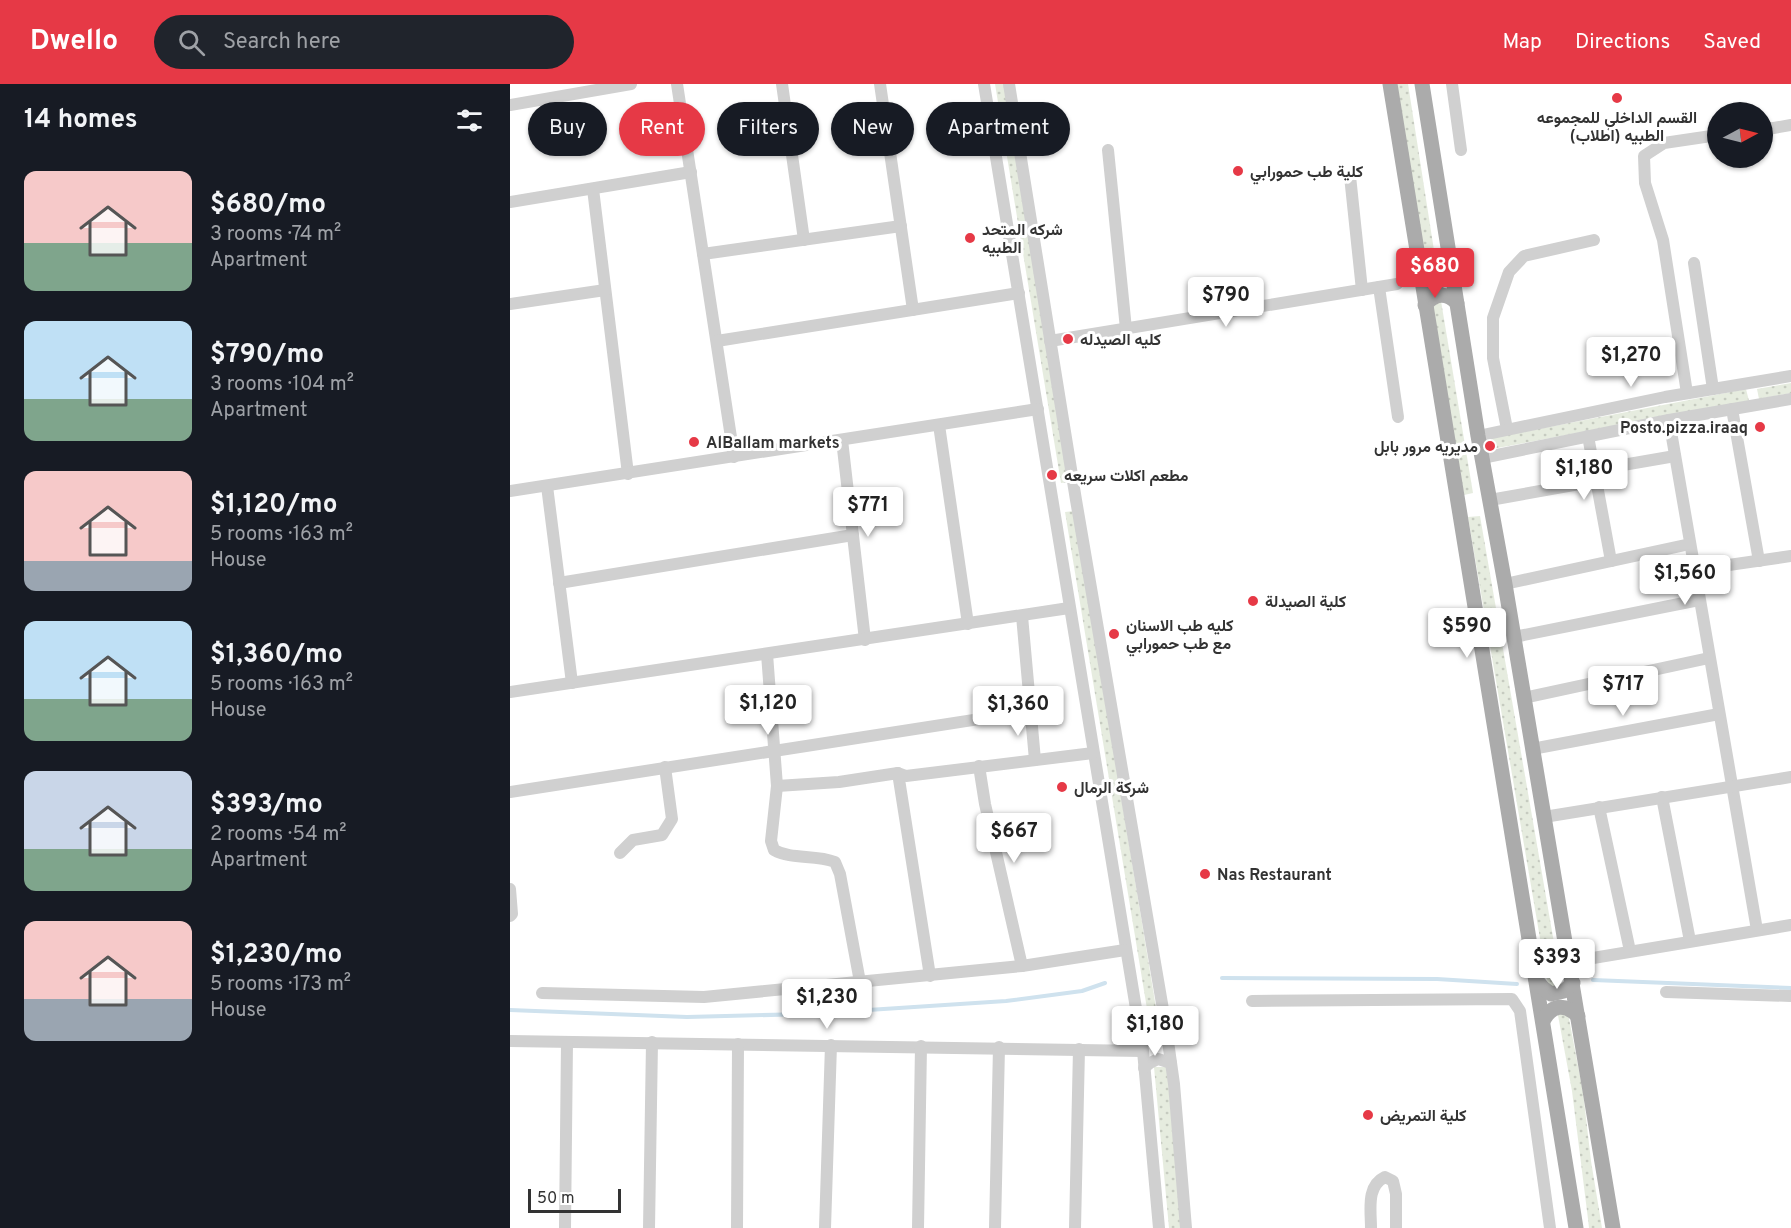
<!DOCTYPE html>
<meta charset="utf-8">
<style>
body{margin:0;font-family:Overpass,Vazirmatn,sans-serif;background:#20242c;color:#f1f3f6;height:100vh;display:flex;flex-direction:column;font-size:22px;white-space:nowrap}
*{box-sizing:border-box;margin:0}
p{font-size:20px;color:#9ea1a6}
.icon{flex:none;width:33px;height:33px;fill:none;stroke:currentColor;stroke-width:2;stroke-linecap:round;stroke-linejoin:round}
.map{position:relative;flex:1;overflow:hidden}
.sheet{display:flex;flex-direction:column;background:#171b24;width:510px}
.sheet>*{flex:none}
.guide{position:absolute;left:18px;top:18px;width:570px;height:54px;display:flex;gap:12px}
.needle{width:39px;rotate:83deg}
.fabs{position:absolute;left:1197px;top:18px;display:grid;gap:12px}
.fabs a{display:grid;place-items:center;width:66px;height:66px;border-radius:50%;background:#171b24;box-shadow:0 2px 4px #0004;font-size:30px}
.scale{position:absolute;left:18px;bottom:15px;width:93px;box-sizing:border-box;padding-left:6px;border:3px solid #333;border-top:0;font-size:16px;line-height:21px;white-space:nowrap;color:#333;-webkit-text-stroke:4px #fff;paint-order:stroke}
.price{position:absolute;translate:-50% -51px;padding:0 14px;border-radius:6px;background:#fff;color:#222;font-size:20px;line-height:39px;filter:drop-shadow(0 2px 3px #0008)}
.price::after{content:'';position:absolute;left:50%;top:36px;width:18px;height:14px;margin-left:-9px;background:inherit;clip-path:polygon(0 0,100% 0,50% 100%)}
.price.on{background:#e63946;color:#fff}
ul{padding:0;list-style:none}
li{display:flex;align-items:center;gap:18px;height:150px;padding:0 24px}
li span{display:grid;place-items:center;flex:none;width:168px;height:120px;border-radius:12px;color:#555}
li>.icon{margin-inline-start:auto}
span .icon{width:72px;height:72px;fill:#fffc;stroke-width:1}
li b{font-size:26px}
h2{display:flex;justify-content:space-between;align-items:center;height:72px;padding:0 24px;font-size:26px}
.pill{padding:0 21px;border-radius:27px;background:#171b24;box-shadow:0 2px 4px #0004;font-size:21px;line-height:54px}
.pill.on{background:#e63946;color:#fff}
header{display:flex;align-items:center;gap:36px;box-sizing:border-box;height:84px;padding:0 30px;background:#e63946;color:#fff}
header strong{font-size:28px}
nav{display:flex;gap:33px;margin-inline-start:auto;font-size:21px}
.search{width:420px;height:54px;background:#20242c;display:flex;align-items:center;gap:15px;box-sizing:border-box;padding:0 21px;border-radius:33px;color:#9ea1a6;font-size:22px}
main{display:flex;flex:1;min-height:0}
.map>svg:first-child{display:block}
.park{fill:url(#park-dots)}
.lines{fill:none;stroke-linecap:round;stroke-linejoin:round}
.stream{stroke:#cfe2ee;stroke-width:4}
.minor{stroke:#d0d0d0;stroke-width:12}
.major{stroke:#ababab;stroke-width:15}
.poi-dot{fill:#e63946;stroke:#fff;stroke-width:2}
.labels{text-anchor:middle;stroke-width:6;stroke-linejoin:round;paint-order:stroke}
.poi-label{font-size:16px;font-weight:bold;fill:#333;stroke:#fff;text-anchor:start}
</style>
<header>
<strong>Dwello</strong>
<div class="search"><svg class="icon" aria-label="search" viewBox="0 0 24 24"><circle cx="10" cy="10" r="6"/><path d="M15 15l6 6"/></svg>Search here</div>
<nav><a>Map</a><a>Directions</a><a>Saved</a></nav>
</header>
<main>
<section class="sheet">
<h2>14 homes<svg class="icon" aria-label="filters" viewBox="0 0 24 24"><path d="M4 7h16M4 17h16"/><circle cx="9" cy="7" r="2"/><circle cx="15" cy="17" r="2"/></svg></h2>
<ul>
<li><span style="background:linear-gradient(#f6c9c9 60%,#7fa58c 0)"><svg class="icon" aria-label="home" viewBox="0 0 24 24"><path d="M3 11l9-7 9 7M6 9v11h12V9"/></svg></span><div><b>$680/mo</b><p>3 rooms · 74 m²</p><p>Apartment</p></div></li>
<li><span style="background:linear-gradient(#bfe0f5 65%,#7fa58c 0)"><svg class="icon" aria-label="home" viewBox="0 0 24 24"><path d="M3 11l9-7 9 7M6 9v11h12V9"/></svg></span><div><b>$790/mo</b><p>3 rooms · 104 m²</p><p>Apartment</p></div></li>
<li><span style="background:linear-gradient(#f6c9c9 75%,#9aa5b1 0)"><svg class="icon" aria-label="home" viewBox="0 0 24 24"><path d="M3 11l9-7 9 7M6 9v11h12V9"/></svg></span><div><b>$1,120/mo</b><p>5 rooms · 163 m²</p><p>House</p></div></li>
<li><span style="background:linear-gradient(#bfe0f5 65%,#7fa58c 0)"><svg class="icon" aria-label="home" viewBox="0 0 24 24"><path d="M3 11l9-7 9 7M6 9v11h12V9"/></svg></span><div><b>$1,360/mo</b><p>5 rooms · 163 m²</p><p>House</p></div></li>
<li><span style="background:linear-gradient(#c9d6e8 65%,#7fa58c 0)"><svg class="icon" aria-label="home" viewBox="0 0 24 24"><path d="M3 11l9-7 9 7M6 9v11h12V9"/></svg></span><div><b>$393/mo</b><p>2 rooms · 54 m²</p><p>Apartment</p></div></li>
<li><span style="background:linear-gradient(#f6c9c9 65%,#9aa5b1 0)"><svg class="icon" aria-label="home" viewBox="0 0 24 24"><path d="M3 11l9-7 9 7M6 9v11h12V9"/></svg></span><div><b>$1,230/mo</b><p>5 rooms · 173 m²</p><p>House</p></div></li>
</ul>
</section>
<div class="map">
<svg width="1281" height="1144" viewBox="0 0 1281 1144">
<defs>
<pattern id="park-dots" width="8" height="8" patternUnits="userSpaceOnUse" patternTransform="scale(1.5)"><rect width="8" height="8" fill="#e6ecdf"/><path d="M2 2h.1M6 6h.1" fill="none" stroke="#c6cbc0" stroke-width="1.8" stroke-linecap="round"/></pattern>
</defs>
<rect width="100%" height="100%" fill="#fff"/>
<g class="park">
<path d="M485,0H495L559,398L551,399Z"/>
<path d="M887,0H898L928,192L917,193Z"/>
<path d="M931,217L963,409L954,411L922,218Z"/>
<path d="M1281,299V309L1249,315L1247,305Z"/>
<path d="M1236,305L1239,317L982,365L981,354Z"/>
<path d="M564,427L651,954L642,955L555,428Z"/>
<path d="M970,432L1052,905L1039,907L958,433Z"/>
<path d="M1057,924L1073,1008L1081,1077L1092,1144H1079L1078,1135L1062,1007L1047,926Z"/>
<path d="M644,983H657L671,1144H659Z"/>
</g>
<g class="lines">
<g class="stream">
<path d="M712,894L927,895L1007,900"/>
<path d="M1083,896L1281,904"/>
<path d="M0,926L177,933L297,930L496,917L572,907L595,899"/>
</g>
<g class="minor">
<path d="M167,0L224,373"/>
<path d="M272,0L294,156"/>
<path d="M370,0L403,226"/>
<path d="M474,0L633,967L649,1144"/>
<path d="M499,0L566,416L656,943L664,1000L676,1144"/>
<path d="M942,0L951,66"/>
<path d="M0,21L121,0"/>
<path d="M1252,46L1281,41"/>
<path d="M598,66L616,245"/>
<path d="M840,92L852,206"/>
<path d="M83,105L118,390"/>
<path d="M0,118L181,88"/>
<path d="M193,170L391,142"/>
<path d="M1184,179L1203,305"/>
<path d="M869,203L888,333"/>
<path d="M0,220L95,206"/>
<path d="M207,257L509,209"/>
<path d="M540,257L887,200"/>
<path d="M1177,309L1153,156L1135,99L1134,72L1154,59L1208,51"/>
<path d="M1222,325L1249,477"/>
<path d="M1159,336L1247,846"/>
<path d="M429,341L458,540"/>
<path d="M997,345L983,274V234L999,188L1014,172L1084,156"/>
<path d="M968,352L1155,313L1281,292"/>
<path d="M1078,352L1101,477"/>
<path d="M332,356L355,556"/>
<path d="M972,374L1159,336L1281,315"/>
<path d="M1084,386L1165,372"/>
<path d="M37,402L62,599"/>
<path d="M0,407L528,325"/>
<path d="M980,416L1086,397"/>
<path d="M1184,486L1281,472"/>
<path d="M49,499L343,451"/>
<path d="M995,500L1180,460"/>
<path d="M512,532L525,676"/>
<path d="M1004,553L1189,516"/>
<path d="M257,570L267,702L261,757L264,766C282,776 305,770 325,778L330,790L350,898"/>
<path d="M0,608L559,524"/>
<path d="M1014,614L1199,574"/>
<path d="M1022,665L1209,630"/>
<path d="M469,682L475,720L512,882"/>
<path d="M388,689L420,892"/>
<path d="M267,702L329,698L388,689L396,692L583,669"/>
<path d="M0,708L521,627"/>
<path d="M1152,713L1180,857"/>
<path d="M1089,723L1120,867"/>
<path d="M1034,733L1281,693"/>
<path d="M110,769L123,756L152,751L162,735L155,683"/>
<path d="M0,805L2,830L0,832"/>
<path d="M1059,878L1281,841"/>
<path d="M1156,908L1281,912"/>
<path d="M32,909L194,913L512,882L615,866"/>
<path d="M742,917L1002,915L1010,927L1040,1144"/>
<path d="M630,953L644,958L658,951"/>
<path d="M0,957L633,967"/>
<path d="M634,984L640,979L648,975L661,979"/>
<path d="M55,1144L57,958"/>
<path d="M139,1144L142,958"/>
<path d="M227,1144L228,960"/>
<path d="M315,1144L321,961"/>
<path d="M408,1144L411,962"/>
<path d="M485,1144L489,963"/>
<path d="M565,1144L569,965"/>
<path d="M861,1144C861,1126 856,1102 875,1093L883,1097L886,1110V1144"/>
</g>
<g class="major">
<path d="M880,0L1066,1144"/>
<path d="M912,0L968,352L995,500L1103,1144"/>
<path d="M910,189C921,201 931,200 942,189"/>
<path d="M915,221C925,209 936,208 947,219"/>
<path d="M1026,896L1033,904L1041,910L1054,907L1063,899"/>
<path d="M1033,937C1042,920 1055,919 1068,932"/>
</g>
</g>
<g class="poi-dot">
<circle cx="1107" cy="14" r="6"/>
<circle cx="728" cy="87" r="6"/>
<circle cx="460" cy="154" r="6"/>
<circle cx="558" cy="255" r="6"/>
<circle cx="1250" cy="343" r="6"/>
<circle cx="184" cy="358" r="6"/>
<circle cx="980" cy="362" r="6"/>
<circle cx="542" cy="391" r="6"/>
<circle cx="743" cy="517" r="6"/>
<circle cx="604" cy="550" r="6"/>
<circle cx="552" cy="703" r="6"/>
<circle cx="695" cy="790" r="6"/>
<circle cx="858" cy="1031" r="6"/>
</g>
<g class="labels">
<g class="poi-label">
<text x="1107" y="39" text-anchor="middle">القسم الداخلي للمجموعه<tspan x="1107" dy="18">الطبيه (اطلاب)</tspan></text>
<text x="740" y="93">كلية طب حمورابي</text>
<text x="472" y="151">شركه المتحد<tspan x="472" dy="18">الطبيه</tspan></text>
<text x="570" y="261">كليه الصيدله</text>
<text x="1238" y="349" text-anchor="end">Posto.pizza.iraaq</text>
<text x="196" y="364">AlBallam markets</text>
<text x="968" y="368" text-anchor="end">مديريه مرور بابل</text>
<text x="554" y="397">مطعم اكلات سريعه</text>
<text x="755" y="523">كلية الصيدلة</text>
<text x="616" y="547">كليه طب الاسنان<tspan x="616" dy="18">مع طب حمورابي</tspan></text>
<text x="564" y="709">شركة الرمال</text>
<text x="707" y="796">Nas Restaurant</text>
<text x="870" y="1037">كلية التمريض</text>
</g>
</g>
</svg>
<div class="fabs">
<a><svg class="needle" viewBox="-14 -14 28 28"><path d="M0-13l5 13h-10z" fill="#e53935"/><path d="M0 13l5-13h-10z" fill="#9ea1a6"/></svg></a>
</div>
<div class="scale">50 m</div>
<b class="price on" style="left:925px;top:215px">$680</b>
<b class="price" style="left:716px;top:244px">$790</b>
<b class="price" style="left:1121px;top:304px">$1,270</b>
<b class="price" style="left:1074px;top:417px">$1,180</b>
<b class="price" style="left:358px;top:454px">$771</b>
<b class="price" style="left:1175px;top:522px">$1,560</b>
<b class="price" style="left:957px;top:575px">$590</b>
<b class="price" style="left:1113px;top:633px">$717</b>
<b class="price" style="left:258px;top:652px">$1,120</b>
<b class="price" style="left:508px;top:653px">$1,360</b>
<b class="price" style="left:504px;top:780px">$667</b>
<b class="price" style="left:1047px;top:906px">$393</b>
<b class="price" style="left:317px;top:946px">$1,230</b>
<b class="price" style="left:645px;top:973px">$1,180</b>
<div class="guide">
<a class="pill">Buy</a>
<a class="pill on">Rent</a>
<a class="pill">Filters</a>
<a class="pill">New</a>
<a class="pill">Apartment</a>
</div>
</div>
</main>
